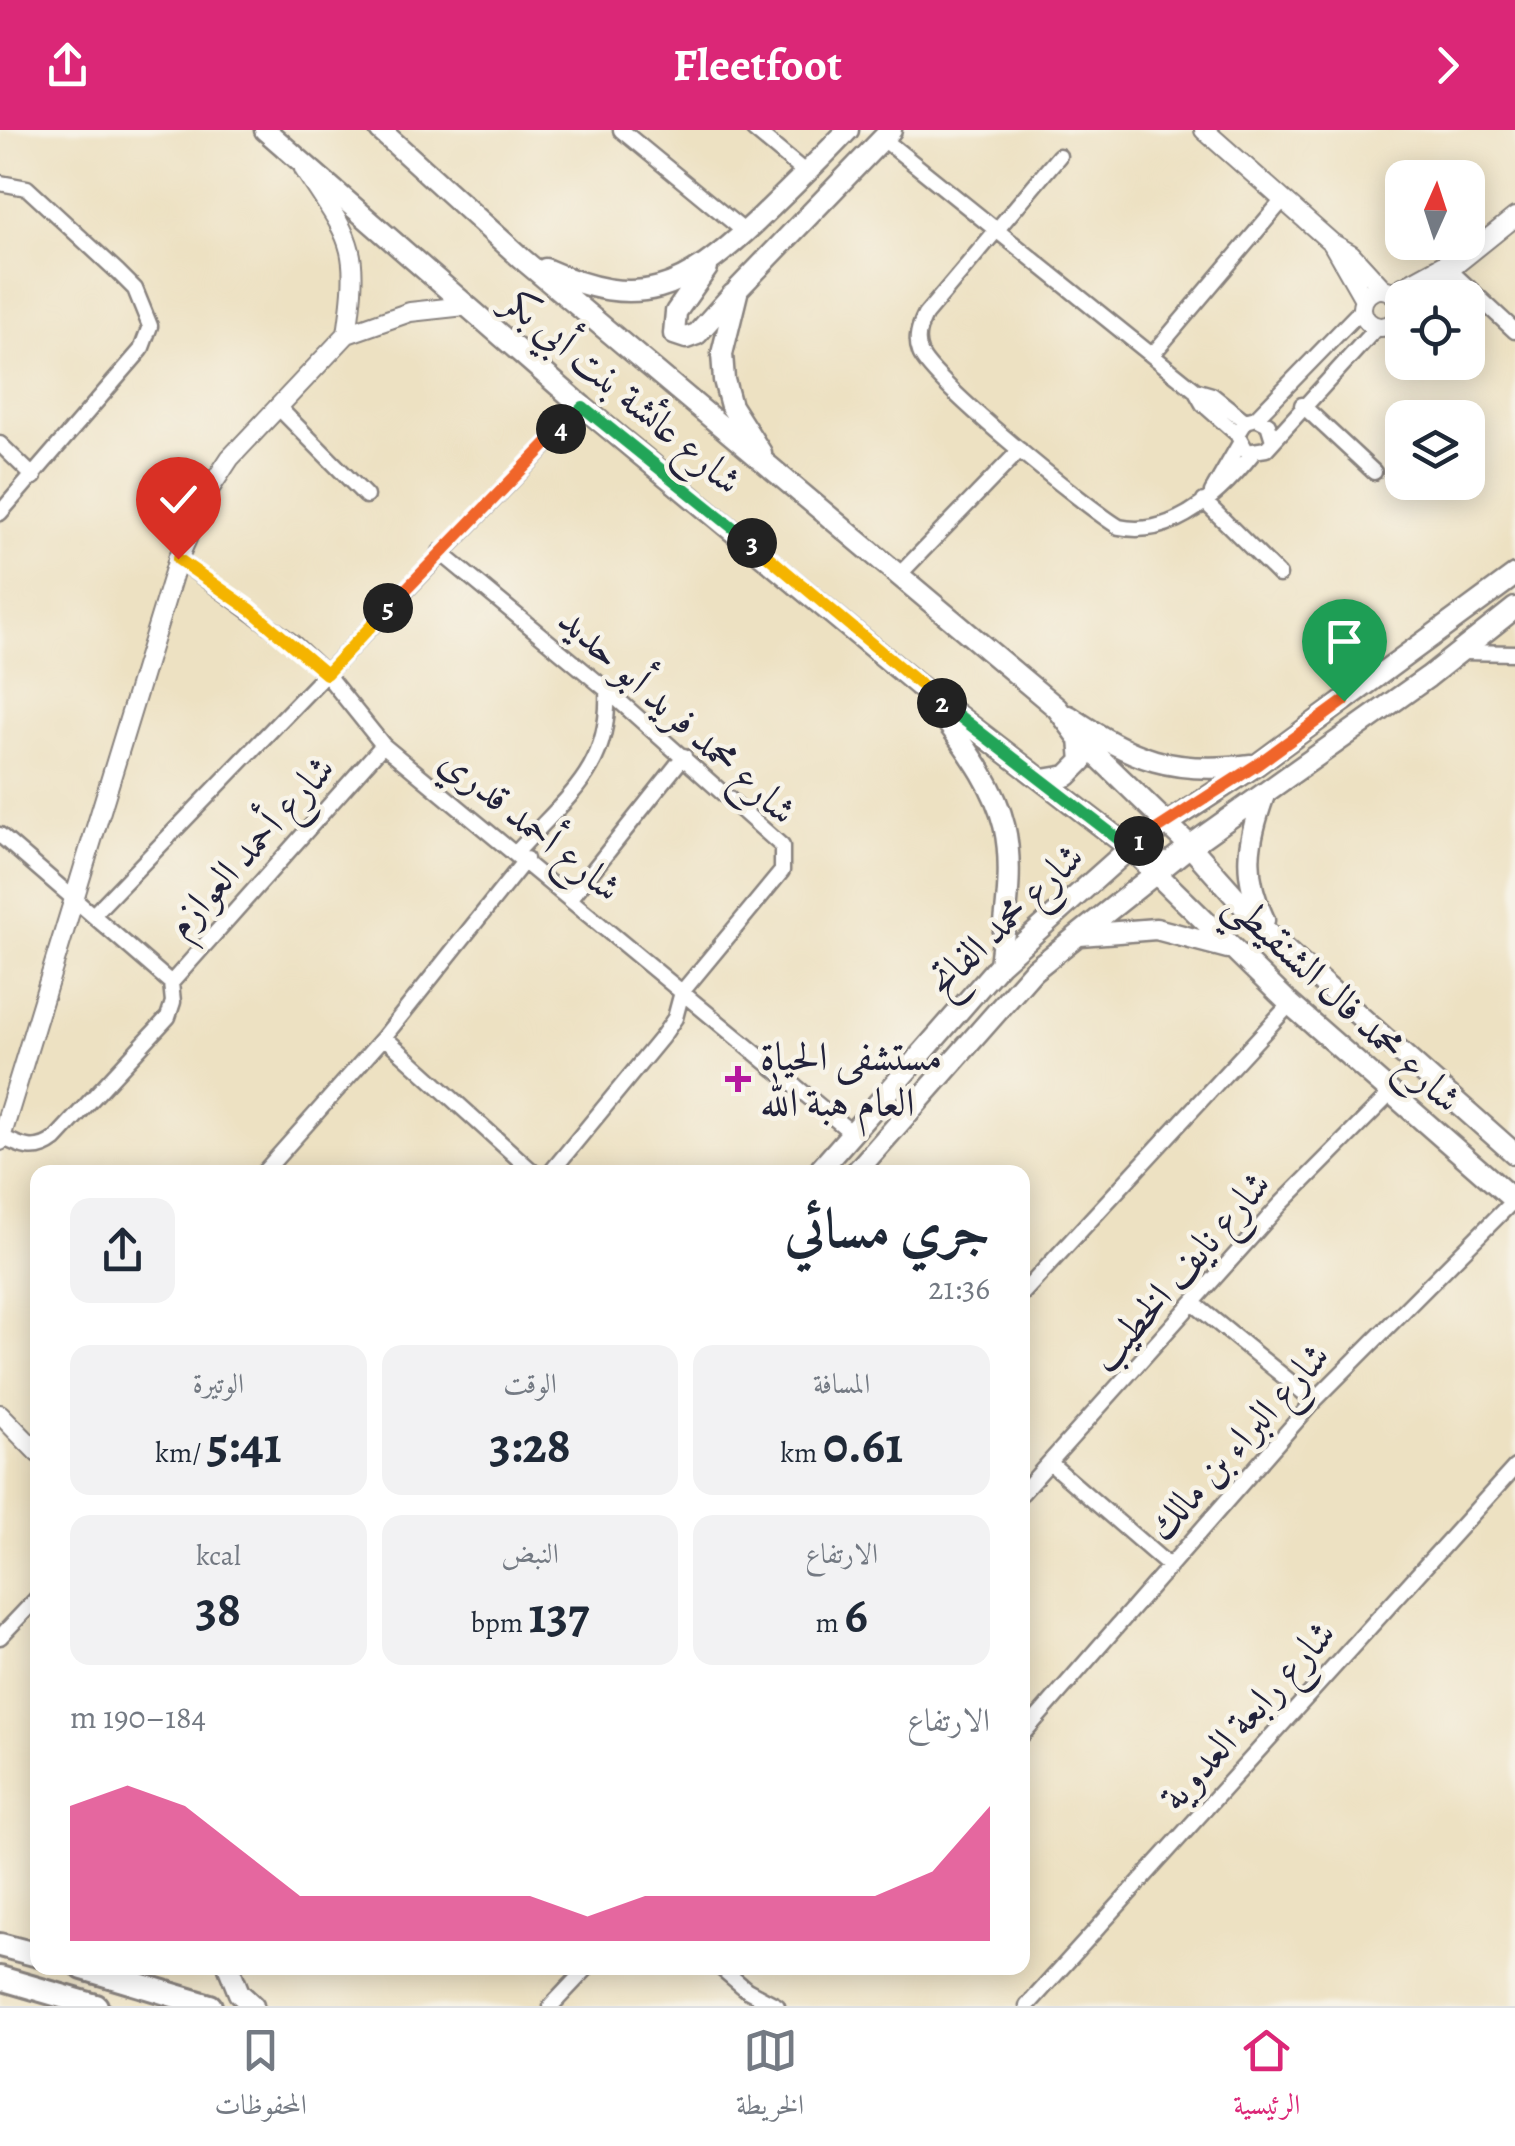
<!DOCTYPE html>
<html lang="ar">
<head>
<meta charset="utf-8">
<style>
  body { margin:0; font-family:Alegreya,Amiri,serif; background:#f2f2f3; color:#1f2937; direction:rtl; height:100vh; display:flex; flex-direction:column; font-size:38px; white-space:nowrap }
  * { box-sizing:border-box; margin:0 }
  p { font-size:32px; color:#747a83 }
  .icon { flex:none; width:55px; height:55px; fill:none; stroke:currentColor; stroke-width:2; stroke-linecap:round; stroke-linejoin:round }
  .map { position:relative; flex:1; overflow:hidden; direction:ltr }
  .panel { position:absolute; left:30px; top:1035px; width:1000px; height:810px; display:flex; flex-direction:column; background:#fff; border-radius:20px; box-shadow:0 5px 25px #0003; direction:rtl }
  .panel>* { flex:none }
  .needle { width:65px; rotate:3deg }
  .fabs { position:absolute; left:1385px; top:30px; display:grid; gap:20px }
  .fabs a { display:grid; place-items:center; width:100px; height:100px; border-radius:20px; background:#fff; box-shadow:0 5px 25px #0003; font-size:50px }
  .pin { position:absolute; display:grid; place-items:center; width:85px; height:85px; color:#fff; margin:-102px -42px; border-radius:50% 50% 50% 0; rotate:-45deg; box-shadow:0 0 10px #0007 }
  .pin .icon { rotate:45deg }
  .km { position:absolute; width:50px; height:50px; margin:-25px; border-radius:50%; background:#222; color:#fff; font-size:28px; line-height:50px; text-align:center }
  .round { display:grid; place-items:center; flex:none; width:105px; height:105px; border-radius:20px; background:#f2f2f3 }
  .head { display:flex; align-items:center; justify-content:space-between; height:170px; padding:0 40px }
  h1 { font-size:55px; font-weight:700; line-height:75px }
  .stats { display:grid; grid-template-columns:repeat(3,1fr); gap:15px; height:170px; padding:10px 40px }
  .stats div { display:grid; align-content:center; border-radius:20px; background:#f2f2f3; text-align:center }
  .stats b { font-size:50px; font-weight:700 }
  .stats small { font-size:28px; font-weight:400 }
  .stats p { font-size:28px }
  .chart { height:280px; padding:20px 40px }
  .chart p { display:flex; justify-content:space-between }
  .chart svg { width:100%; height:180px; margin-top:10px; fill:#db2777; opacity:.7 }
  header { display:flex; justify-content:space-between; align-items:center; height:130px; padding:0 40px; background:#db2777; color:#fff; font-size:45px; font-weight:700 }
  .tab-bar { display:flex; justify-content:space-around; align-items:center; height:140px; border-top:2px solid #e0e1e3; background:#fff; font-size:28px; color:#747a83 }
  .tab-bar a { display:grid; justify-items:center; gap:5px }
  .tab-bar .active { color:#db2777 }
  .map>svg:first-child { display:block }
</style>
</head>
<body>
<header><svg class="icon" aria-label="forward" viewBox="0 0 24 24"><path d="M9 5l7 7-7 7"/></svg>Fleetfoot<svg class="icon" aria-label="share" viewBox="0 0 24 24"><path d="M12 15V3M7 8l5-5 5 5M5 13v7h14v-7"/></svg></header>
<div class="map">
<svg width="1515" height="1876" viewBox="0 0 1515 1876">
  <rect width="100%" height="100%" fill="#f7f3e8"/>
  <filter id="ink" filterUnits="userSpaceOnUse"><feTurbulence type="fractalNoise" baseFrequency=".01" numOctaves="2"/><feDisplacementMap in="SourceGraphic" scale="20" xChannelSelector="R" yChannelSelector="G"/><feConvolveMatrix kernelMatrix="1 2 1 2 8 2 1 2 1" color-interpolation-filters="sRGB"/></filter>
  <filter id="wash" filterUnits="userSpaceOnUse"><feTurbulence type="fractalNoise" baseFrequency=".0048" numOctaves="4" result="noise"/><feDisplacementMap in="SourceGraphic" scale="40" xChannelSelector="R" yChannelSelector="G"/><feGaussianBlur stdDeviation="2.25" result="paint"/><feColorMatrix in="noise" values="0 0 0 0 0 0 0 0 0 0 0 0 0 0 0 0 0 1.4 0 .05"/><feComposite in="paint" operator="in"/></filter>
  <g filter="url(#wash)">
    <rect width="100%" height="100%" fill="#ede1c2"/>
  </g>
  <g filter="url(#ink)">
    <g fill="none" stroke-linecap="round" stroke-linejoin="round">
      <g stroke="#88827e" stroke-width="19">
        <path id="minor" d="M621,0L745,102
          M754,0L807,44
          M882,8L1195,260L1212,265L1245,291
          M1059,26L925,185C919,197 915,209 920,222C929,250 1087,378 1119,397C1173,409 1221,363 1253,323
          M0,53L27,58L118,142L135,159L150,196L141,220L0,383
          M1444,135L1515,201
          M1153,224L1282,71
          M1195,260L1203,274L1237,304
          M1302,275L1374,342
          M277,276L366,366
          M1256,288L1362,179
          M1272,307L1268,294L1256,288L1245,291L1237,304L1247,322L1266,319L1377,197
          M0,314L34,347
          M1212,362L1239,315
          M1204,371L1279,445
          M440,422L607,560L782,716V741L682,862L675,888L662,907L551,1042
          M178,429L293,513L326,544L383,615L852,1003
          M897,447L1020,320
          M1462,522L1515,523
          M0,705L171,853L383,615
          M517,722C566,667 611,640 607,560
          M571,768L684,626
          M93,785L583,277
          M384,907L533,1042
          M0,1006C21,1017 36,1024 55,1009L168,887L173,872L171,853
          M264,1042L384,907L526,729
          M1022,1164L1290,874
          M1193,1173L1314,1271
          M1050,1333L1169,1436
          M1022,1363L1280,1075L1389,965
          M0,1507L38,1467
          M1022,1605L1314,1271L1514,1070
          M721,1838L747,1860L777,1876
          M551,1876L587,1838
          M1027,1876L1515,1337"/>
      </g>
      <g stroke="#88827e" stroke-width="22">
        <path id="tertiary" d="M1204,0L1332,113L1351,124L1383,159
          M304,39C352,112 360,114 347,204
          M1332,113L1364,169
          M1362 178a19 19 0 1 1 38 0a19 19 0 1 1-38 0Z
          M1392,163L1445,134
          M1414,168L1515,87
          M0,1011L178,429L207,363L230,328L347,204L410,182L465,176
          M0,1284L38,1323"/>
      </g>
      <g stroke="#88827e" stroke-width="25">
        <path id="secondary" d="M265,0L583,277L918,555L1130,718L1290,874L1515,1071
          M380,0L521,128L1057,578L1080,609L1190,716L1273,809L1515,1024
          M707,138L676,182L674,204L686,208L697,204L733,164
          M545,139C641,182 683,160 756,92C787,62 818,32 848,0
          M761,323L731,276L724,250L722,224L738,159L891,0
          M935,576C1016,682 1017,704 1000,834
          M1069,586C1134,630 1172,645 1251,635
          M1043,650L1067,646L1082,631L1080,609
          M1264,790C1242,744 1247,712 1264,665
          M1080,805L1156,799L1228,818
          M818,1042L1000,834L1130,718L1258,634L1515,445
          M856,1042L1033,841L1190,716L1428,547L1515,478
          M229,1838L239,1863L253,1876"/>
      </g>
      <g stroke="#88827e" stroke-width="28">
        <path id="trunk" d="M0,1815L38,1825
          M83,1838L210,1876
          M0,1848L96,1876"/>
      </g>
      <use href="#minor" stroke="#fff" stroke-width="14"/>
      <use href="#tertiary" stroke="#fff" stroke-width="18"/>
      <use href="#secondary" stroke="#fff" stroke-width="20"/>
      <use href="#trunk" stroke="#fff" stroke-width="22"/>
    </g>
  </g>
  <g fill="none" stroke-linecap="round" stroke-linejoin="round" filter="url(#ink)">
    <g stroke="#fff" stroke-width="20">
      <path id="split-1" d="M1139,711L1258,634L1344,571"/>
    </g>
    <g stroke="#fff" stroke-width="20">
      <path id="split-2" d="M942,573L1130,718L1139,711"/>
    </g>
    <g stroke="#fff" stroke-width="20">
      <path id="split-3" d="M752,413L942,573"/>
    </g>
    <g stroke="#fff" stroke-width="20">
      <path id="split-4" d="M561,299L583,277L752,413"/>
    </g>
    <g stroke="#fff" stroke-width="20">
      <path id="split-5" d="M388,478L561,299"/>
    </g>
    <g stroke="#fff" stroke-width="20">
      <path id="split-6" d="M178,429L251,480L326,544L388,478"/>
    </g>
    <use href="#split-1" stroke="#f0652b" stroke-width="12"/>
    <use href="#split-2" stroke="#22a559" stroke-width="12"/>
    <use href="#split-3" stroke="#f5b400" stroke-width="12"/>
    <use href="#split-4" stroke="#22a559" stroke-width="12"/>
    <use href="#split-5" stroke="#f0652b" stroke-width="12"/>
    <use href="#split-6" stroke="#f5b400" stroke-width="12"/>
  </g>
  <path fill="#b5179e" stroke="#f7f3e8" stroke-width="4" d="M733 934h10v10h10v10h-10v10h-10v-10h-10v-10h10z"/>
  <g text-anchor="middle" dominant-baseline="central" stroke-width="9" stroke-linejoin="round" paint-order="stroke">
    <g font-size="40" fill="#22223b" stroke="#f7f3e8">
      <text transform="translate(623 261) rotate(40)">شارع عائشة بنت أبي بكر</text>
      <text transform="translate(678 585) rotate(42)">شارع محمد فريد أبو حديد</text>
      <text transform="translate(531 694) rotate(39)">شارع أحمد قدري</text>
      <text transform="translate(250 716) rotate(-48)">شارع أحمد العوازم</text>
      <text transform="translate(1005 789) rotate(-44)">شارع محمد الفاتح</text>
      <text transform="translate(1344 871) rotate(43)">شارع محمد فال الشنقيطي</text>
      <text transform="translate(1180 1141) rotate(-49)">شارع نايف الخطيب</text>
      <text transform="translate(1238 1311) rotate(-48)">شارع البراء بن مالك</text>
      <text transform="translate(1247 1585) rotate(-48)">شارع رابعة العدوية</text>
    </g>
    <g font-size="40" fill="#22223b" stroke="#f7f3e8" text-anchor="start">
      <text x="760" y="926">مستشفى الحياة<tspan x="760" dy="46">العام هبة الله</tspan></text>
    </g>
  </g>
</svg>
<div class="fabs">
<a><svg class="needle" viewBox="-14 -14 28 28"><path d="M0-13l5 13h-10z" fill="#e53935"/><path d="M0 13l5-13h-10z" fill="#747a83"/></svg></a>
<a><svg class="icon" aria-label="locate" viewBox="0 0 24 24"><circle cx="12" cy="12" r="6"/><path d="M12 2v4M12 18v4M2 12h4M18 12h4"/></svg></a>
<a><svg class="icon" aria-label="layers" viewBox="0 0 24 24"><path d="M12 4l9 5-9 5-9-5zM3 14l9 5 9-5"/></svg></a>
</div>
<div class="pin" style="left:1344px;top:571px;background:#1e9e55"><svg class="icon" aria-label="arrive" viewBox="0 0 24 24"><path d="M6 21V4h12l-3 4 3 4H6"/></svg></div>
<div class="pin" style="left:178px;top:429px;background:#d93025"><svg class="icon" aria-label="check" viewBox="0 0 24 24"><path d="M5 12l5 5 9-10"/></svg></div>
<b class="km" style="left:1139px;top:711px">1</b>
<b class="km" style="left:942px;top:573px">2</b>
<b class="km" style="left:752px;top:413px">3</b>
<b class="km" style="left:561px;top:299px">4</b>
<b class="km" style="left:388px;top:478px">5</b>
<section class="panel">
<div class="head"><div><h1>جري مسائي</h1><p>21:36</p></div><a class="round"><svg class="icon" aria-label="share" viewBox="0 0 24 24"><path d="M12 15V3M7 8l5-5 5 5M5 13v7h14v-7"/></svg></a></div>
<div class="stats">
<div><p>المسافة</p><b>0.61<small> km</small></b></div>
<div><p>الوقت</p><b>3:28</b></div>
<div><p>الوتيرة</p><b>5:41<small> /km</small></b></div>
</div>
<div class="stats">
<div><p>الارتفاع</p><b>6<small> m</small></b></div>
<div><p>النبض</p><b>137<small> bpm</small></b></div>
<div><p>kcal</p><b>38</b></div>
</div>
<div class="chart"><p><span>الارتفاع</span>184–190 m</p>
<svg viewBox="0 0 160 44" preserveAspectRatio="none"><path d="M0 44V11L10 6L20 11L30 22L40 33L50 33L60 33L70 33L80 33L90 38L100 33L110 33L120 33L130 33L140 33L150 27L160 11V44z"/></svg>
</div>
</section>
</div>
<nav class="tab-bar">
<a class="active"><svg class="icon" aria-label="home" viewBox="0 0 24 24"><path d="M3 11l9-7 9 7M6 9v11h12V9"/></svg>الرئيسية</a>
<a><svg class="icon" aria-label="map" viewBox="0 0 24 24"><path d="M3 6l6-2 6 2 6-2v14l-6 2-6-2-6 2zM9 4v14M15 6v14"/></svg>الخريطة</a>
<a><svg class="icon" aria-label="saved" viewBox="0 0 24 24"><path d="M7 4h10v16l-5-4-5 4z"/></svg>المحفوظات</a>
</nav>
</body>
</html>
